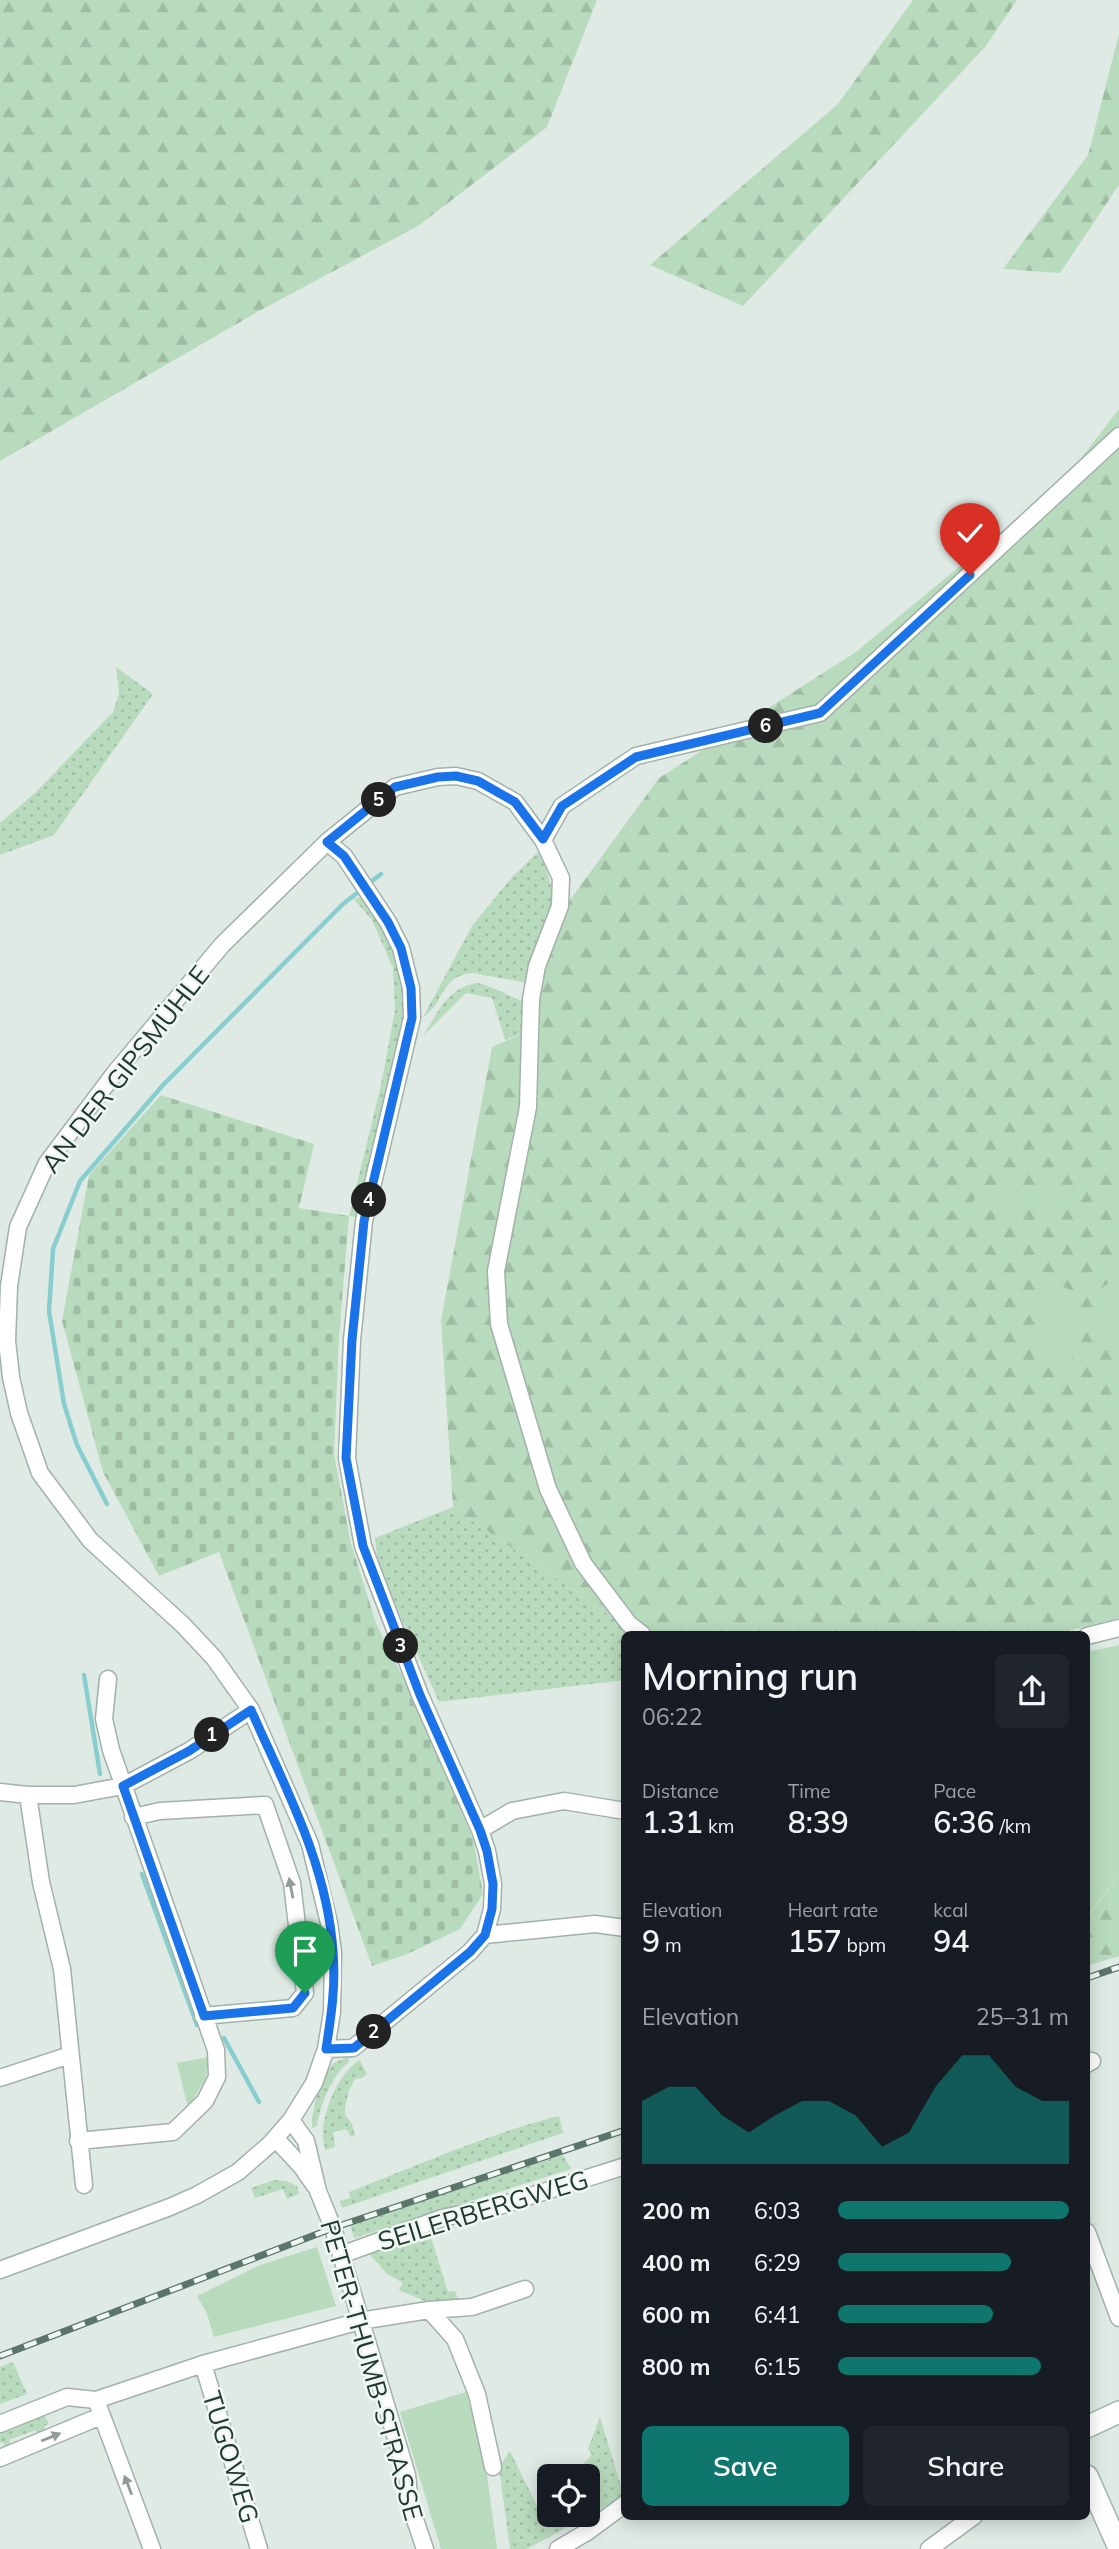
<!DOCTYPE html>
<html lang="en">
<head>
<meta charset="utf-8">
<style>
  body { margin:0; font-family:Mulish,sans-serif; background:#20242c; color:#f1f3f6; height:100vh; display:flex; flex-direction:column; font-size:26px; white-space:nowrap }
  * { box-sizing:border-box; margin:0 }
  p { font-size:23px; color:#9ea1a6 }
  .icon { flex:none; width:38px; height:38px; fill:none; stroke:currentColor; stroke-width:2; stroke-linecap:round; stroke-linejoin:round }
  .map { position:relative; flex:1; overflow:hidden }
  .panel { position:absolute; left:621px; top:1631px; width:469px; height:889px; display:flex; flex-direction:column; background:#171b24; border-radius:10px; box-shadow:0 4px 18px #0003 }
  .panel>* { flex:none }
  .tools { position:absolute; left:537px; top:2464px; display:grid; gap:14px }
  .tools a { display:grid; place-items:center; width:63px; height:63px; border-radius:10px; background:#171b24; box-shadow:0 4px 18px #0003; font-size:35px }
  .pin { position:absolute; display:grid; place-items:center; width:60px; height:60px; color:#fff; margin:-72px -30px; border-radius:50% 50% 50% 0; rotate:-45deg; box-shadow:0 0 7px #0007 }
  .pin .icon { rotate:45deg }
  .km { position:absolute; width:35px; height:35px; margin:-18px; border-radius:50%; background:#222; color:#fff; font-size:19px; line-height:35px; text-align:center }
  .round { display:grid; place-items:center; flex:none; width:74px; height:74px; border-radius:10px; background:#20242c }
  .head { display:flex; align-items:center; justify-content:space-between; height:119px; padding:0 21px }
  h1 { font-size:38px; font-weight:600; line-height:52px }
  .stats { display:grid; grid-template-columns:repeat(3,1fr); gap:10px; height:119px; padding:7px 21px }
  .stats div { display:grid; align-content:center }
  .stats b { font-size:30px; font-weight:600 }
  .stats small { font-size:19px; font-weight:400 }
  .stats p { font-size:19px }
  .chart { height:196px; padding:14px 21px }
  .chart p { display:flex; justify-content:space-between }
  .chart svg { width:100%; height:126px; margin-top:7px; fill:#0f766e; opacity:.7 }
  .primary-button { display:flex; gap:14px; margin-top:auto; padding:14px 21px }
  .primary-button a { flex:1; height:80px; border-radius:10px; background:#0f766e; color:#fff; font-size:28px; font-weight:600; line-height:80px; text-align:center }
  .primary-button a+a { background:#20242c; color:#f1f3f6 }
  ul { padding:0 21px; list-style:none; font-size:23px }
  li { display:grid; grid-template-columns:112px 84px 1fr; align-items:center; height:52px }
  li i { height:18px; border-radius:9px; background:#0f766e }
  .map>svg:first-child { display:block }
</style>
</head>
<body>
<div class="map">
<svg width="1119" height="2549" viewBox="0 0 1119 2549">
  <defs>
    <pattern id="grass-dots" width="8" height="8" patternUnits="userSpaceOnUse" patternTransform="scale(1.75)"><rect width="8" height="8" fill="#b9dbbd"/><path d="M2 2h.1M6 6h.1" fill="none" stroke="#9fbda3" stroke-width="1.8" stroke-linecap="round"/></pattern>
    <pattern id="forest-firs" width="22" height="20" patternUnits="userSpaceOnUse" patternTransform="scale(1.75)"><rect width="22" height="20" fill="#b9dbbd"/><path d="M5 1l3.5 6h-7zM16 11l3.5 6h-7z" fill="#9fbda3"/></pattern>
    <pattern id="cemetery-stones" width="16" height="16" patternUnits="userSpaceOnUse" patternTransform="scale(1.75)"><rect width="16" height="16" fill="#b9dbbd"/><path d="M2 7V4a2 2 0 0 1 4 0v3zM10 15v-3a2 2 0 0 1 4 0v3z" fill="#9fbda3"/></pattern>
  </defs>
  <rect width="100%" height="100%" fill="#dfeae4"/>
  <path fill="url(#grass-dots)" d="M116,667L153,694L54,835L0,855V823L36,792L113,712L119,693Z
    M538,852L546,868L552,889L567,904L534,984L472,973C439,977 445,1003 423,1017L472,926L512,877Z
    M365,895C387,937 407,969 405,1018L360,1218L349,1216L381,1085L395,1010L393,968L372,920L354,899Z
    M478,983C496,988 509,996 526,1003V1032L505,1040L492,998L466,993L423,1036C437,1013 449,986 478,983Z
    M453,1507L636,1634H625V1680L439,1702L378,1566L375,1538Z
    M348,2057L349,2062C331,2077 321,2103 317,2126L312,2128C311,2112 321,2075 333,2064C336,2061 344,2059 348,2057Z
    M360,2060L367,2074L362,2078L355,2079L349,2090L345,2108V2115L352,2124L355,2136L351,2137L346,2129L333,2132L335,2147L325,2150C324,2143 322,2135 323,2128C326,2105 340,2071 360,2060Z
    M559,2116L563,2133L342,2208L340,2201L350,2198L349,2192C419,2165 487,2134 559,2116Z
    M563,2155L571,2169L354,2238L350,2224Z
    M274,2180L286,2181L297,2186L299,2194L287,2199L283,2189L255,2198L251,2188Z
    M429,2231L448,2292L455,2291L459,2301H425L399,2290L403,2283L387,2274L367,2251Z
    M13,2362L27,2394L0,2404V2367Z
    M45,2416L49,2424L44,2426L45,2431L38,2434L36,2430L9,2440L11,2446L5,2448L3,2442L0,2443V2434Z
    M600,2417L624,2496L527,2549H510L499,2467L510,2451L539,2510L549,2505L550,2515H588V2487L593,2484L583,2464L592,2455L588,2449Z"/>
  <path fill="url(#forest-firs)" d="M0,0H597L547,127L418,226L259,311L0,461Z
    M913,0H1017L985,47L743,306L650,265L838,104Z
    M1119,34V185L1060,273L1003,269L1088,155Z
    M1119,409V1618L1055,1634H636L453,1507L441,1320L492,1047L526,1032V1003L567,904L659,778L856,652L1065,479Z
    M1119,1875V1956L1087,1966V1931L1089,1930V1916Z"/>
  <path fill="url(#cemetery-stones)" d="M161,1095L314,1144L299,1208L349,1216L339,1336L334,1454L351,1544L376,1623L422,1716L473,1839L483,1894L460,1929L405,1955L372,1966L219,1552L159,1576L103,1472L62,1321L89,1175Z"/>
  <path fill="#b9dbbd" d="M1072,1188L1081,1210L965,1211L983,1189Z
    M1119,1275V1340L1098,1343L1094,1294Z
    M1050,1281L1075,1292L1078,1342L1071,1363L1043,1355L1039,1307Z
    M1119,1645V1875L1087,1917V1652Z
    M208,2057L206,2078L188,2108L177,2063Z
    M317,2247L336,2306L214,2337L207,2314L197,2296L260,2265Z
    M466,2392L485,2460L497,2549H441L400,2412Z"/>
  <g fill="none" stroke-linecap="round" stroke-linejoin="round">
    <path stroke="#89cece" stroke-width="4.5" d="M368,884L381,874
      M107,1504L77,1445L64,1404L49,1311L53,1249L80,1181L164,1084L343,904L361,890
      M84,1675L100,1774
      M142,1874L197,2025
      M224,2038L259,2102"/>
    <g stroke="#a2b1aa" stroke-width="19">
      <path id="street" d="M543,840L562,806L636,756L820,713L1119,436
        M1087,1636L1119,1628
        M0,1792L28,1795H74L123,1786L189,1751L251,1710
        M28,1795L41,1882L62,1969L84,2185
        M133,1817L160,1811L265,1805L292,1883L305,1993L293,2008L203,2016
        M480,1830L512,1811L564,1801L625,1811
        M485,1935L595,1924L625,1928
        M326,2049L353,2048L470,1952L485,1935L492,1909L493,1884L487,1851L480,1830L420,1695L363,1546L347,1458L352,1340L364,1221L412,1018L411,988L401,948L388,922L344,856L327,842
        M1087,2064L1092,2061
        M0,2078L70,2055
        M291,2120L306,2141L318,2191L333,2228L407,2475L410,2505L425,2549
        M275,2138L301,2166L315,2186
        M78,2141L173,2132L205,2101L217,2077L216,2050L111,1750L104,1719L108,1679
        M1087,2232L1119,2318
        M341,2255L442,2218L499,2206L625,2166
        M0,2270L170,2207L197,2195L238,2172L270,2144L291,2120L314,2083L326,2049L332,2012L333,1952L329,1923L310,1844L251,1710L214,1658L183,1625L90,1540L40,1473L19,1413L11,1377L7,1341L9,1286L18,1227L47,1163L114,1074L222,945L327,842L395,787L438,777L456,776L478,781L515,802L543,840L561,878L560,906L537,966L531,999L528,1107L496,1271L499,1324L548,1489L583,1563L629,1624L642,1634
        M429,2310L455,2339L477,2394L493,2467
        M203,2364L259,2549
        M96,2400L152,2549
        M0,2424L67,2397L96,2400L203,2364L360,2321L429,2310L472,2307L525,2289
        M0,2458L101,2416
        M558,2549L587,2532L625,2504
        M929,2549L974,2516"/>
    </g>
    <g stroke="#9fb5aa" stroke-width="24">
      <path id="secondary" d="M1087,2427L1119,2412
        M1087,2476L1119,2548"/>
    </g>
    <use href="#street" stroke="#fff" stroke-width="16"/>
    <use href="#secondary" stroke="#fff" stroke-width="21"/>
    <g stroke="#5b756a" stroke-width="7">
      <path id="rail" d="M1087,1978L1119,1967
        M0,2356L333,2228L625,2130"/>
    </g>
    <use href="#rail" stroke="#f0f7f2" stroke-width="4.5" stroke-dasharray="13" stroke-linecap="butt"/>
  </g>
  <defs><path id="oneway-solid" d="M-6-.8H1V-3.2L6.5 0L1 3.2V.8H-6Z" transform="scale(1.75)"/></defs>
  <g fill="#909c97">
    <use href="#oneway-solid" transform="translate(291 1888) rotate(-101)"/>
    <use href="#oneway-solid" transform="translate(51 2437) rotate(-22)"/>
    <use href="#oneway-solid" transform="translate(128 2485) rotate(-111)"/>
  </g>
  <g fill="none" stroke-linecap="round" stroke-linejoin="round">
    <g stroke="#fff" stroke-width="14">
      <path id="route" d="M305,1993L293,2008L204,2016L123,1786L189,1751L251,1710C285,1787 328,1866 333,1953C336,1985 331,2017 326,2049L354,2048L470,1952L485,1935L492,1909L493,1884L487,1851L480,1830L420,1695L363,1546L346,1458L352,1340L364,1221L412,1018L411,988L401,948L388,922L344,856L327,842L395,787L438,777L456,776L478,781L515,802L543,839L562,806L636,757L820,713L970,575"/>
    </g>
    <use href="#route" stroke="#1a73e8" stroke-width="9"/>
  </g>
  <g text-anchor="middle" dominant-baseline="central" stroke-width="5" stroke-linejoin="round" paint-order="stroke">
    <g font-size="26" fill="#21392f" stroke="#f0f7f2">
      <text transform="translate(125 1069) rotate(-52)">AN DER GIPSMÜHLE</text>
      <text transform="translate(483 2210) rotate(-17)">SEILERBERGWEG</text>
      <text transform="translate(372 2370) rotate(74)">PETER-THUMB-STRASSE</text>
      <text transform="translate(231 2457) rotate(73)">TUGOWEG</text>
    </g>
  </g>
</svg>
<div class="tools">
<a><svg class="icon" aria-label="locate" viewBox="0 0 24 24"><circle cx="12" cy="12" r="6"/><path d="M12 2v4M12 18v4M2 12h4M18 12h4"/></svg></a>
</div>
<div class="pin" style="left:305px;top:1993px;background:#1e9e55"><svg class="icon" aria-label="arrive" viewBox="0 0 24 24"><path d="M6 21V4h12l-3 4 3 4H6"/></svg></div>
<div class="pin" style="left:970px;top:575px;background:#d93025"><svg class="icon" aria-label="check" viewBox="0 0 24 24"><path d="M5 12l5 5 9-10"/></svg></div>
<b class="km" style="left:212px;top:1735px">1</b>
<b class="km" style="left:374px;top:2032px">2</b>
<b class="km" style="left:401px;top:1646px">3</b>
<b class="km" style="left:369px;top:1200px">4</b>
<b class="km" style="left:379px;top:800px">5</b>
<b class="km" style="left:766px;top:726px">6</b>
<section class="panel">
<div class="head"><div><h1>Morning run</h1><p>06:22</p></div><a class="round"><svg class="icon" aria-label="share" viewBox="0 0 24 24"><path d="M12 15V3M7 8l5-5 5 5M5 13v7h14v-7"/></svg></a></div>
<div class="stats">
<div><p>Distance</p><b>1.31<small> km</small></b></div>
<div><p>Time</p><b>8:39</b></div>
<div><p>Pace</p><b>6:36<small> /km</small></b></div>
</div>
<div class="stats">
<div><p>Elevation</p><b>9<small> m</small></b></div>
<div><p>Heart rate</p><b>157<small> bpm</small></b></div>
<div><p>kcal</p><b>94</b></div>
</div>
<div class="chart"><p><span>Elevation</span>25–31 m</p>
<svg viewBox="0 0 160 44" preserveAspectRatio="none"><path d="M0 44V22L10 17L20 17L30 27L40 33L50 27L60 22L70 22L80 27L90 38L100 33L110 17L120 6L130 6L140 17L150 22L160 22V44z"/></svg>
</div>
<ul>
<li><b>200 m</b>6:03<i style="width:100%"></i></li>
<li><b>400 m</b>6:29<i style="width:75%"></i></li>
<li><b>600 m</b>6:41<i style="width:67%"></i></li>
<li><b>800 m</b>6:15<i style="width:88%"></i></li>
</ul>
<div class="primary-button"><a>Save</a><a>Share</a></div>
</section>
</div>
</body>
</html>
